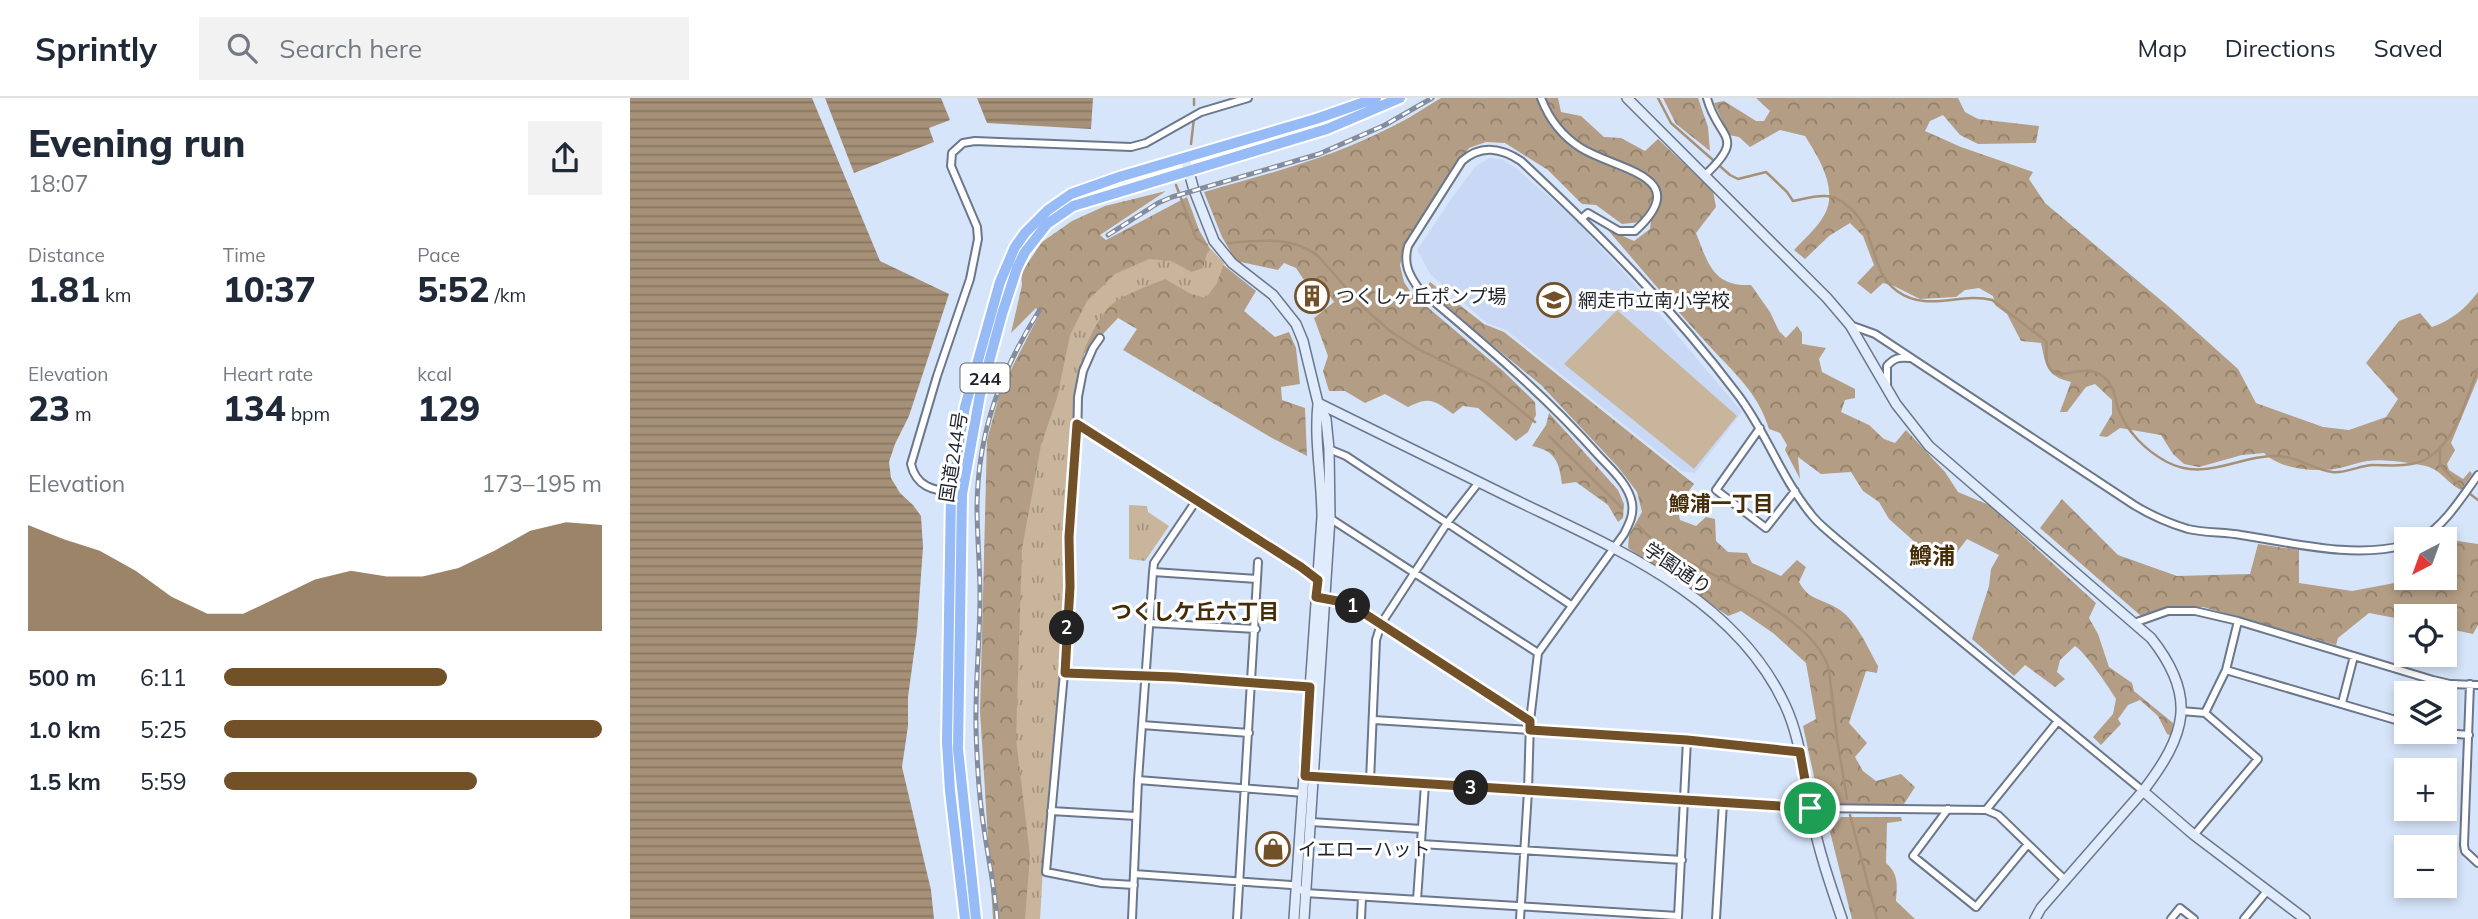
<!DOCTYPE html>
<html lang="en">
<head>
<meta charset="utf-8">
<style>
  body { margin:0; font-family:Mulish,"Noto Sans JP",sans-serif; background:#f2f2f3; color:#1f2937; height:100vh; display:flex; flex-direction:column; font-size:26px; white-space:nowrap }
  * { box-sizing:border-box; margin:0 }
  p { font-size:23px; color:#747a83 }
  .icon { flex:none; width:38px; height:38px; fill:none; stroke:currentColor; stroke-width:2; stroke-linecap:round; stroke-linejoin:round }
  .map { position:relative; flex:1; overflow:hidden }
  .sheet { display:flex; flex-direction:column; background:#fff; width:630px }
  .sheet>* { flex:none }
  .needle { width:46px; rotate:221deg }
  .tools { position:absolute; left:1764px; top:429px; display:grid; gap:14px }
  .tools a { display:grid; place-items:center; width:63px; height:63px; border-radius:0px; background:#fff; box-shadow:0 4px 10px #0003; font-size:35px }
  .pin { position:absolute; display:grid; place-items:center; width:60px; height:60px; color:#fff; margin:-30px; border:4px solid #fff; border-radius:50%; box-shadow:0 2px 7px #0007 }
  .km { position:absolute; width:35px; height:35px; margin:-18px; border-radius:50%; background:#222; color:#fff; font-size:19px; line-height:35px; text-align:center }
  .round { display:grid; place-items:center; flex:none; width:74px; height:74px; border-radius:0px; background:#f2f2f3 }
  .head { display:flex; align-items:center; justify-content:space-between; height:119px; padding:0 28px }
  h1 { font-size:38px; font-weight:800; line-height:52px }
  .metrics { display:grid; grid-template-columns:repeat(3,1fr); gap:10px; height:119px; padding:7px 28px }
  .metrics div { display:grid; align-content:center }
  .metrics b { font-size:35px; font-weight:800 }
  .metrics small { font-size:19px; font-weight:400 }
  .metrics p { font-size:19px }
  .chart { height:196px; padding:14px 28px }
  .chart p { display:flex; justify-content:space-between }
  .chart svg { width:100%; height:126px; margin-top:7px; fill:#725128; opacity:.7 }
  ul { padding:0 28px; list-style:none; font-size:23px }
  li { display:grid; grid-template-columns:112px 84px 1fr; align-items:center; height:52px }
  li i { height:18px; border-radius:9px; background:#725128 }
  header { display:flex; align-items:center; gap:42px; box-sizing:border-box; height:98px; padding:0 35px; background:#fff; border-bottom:2px solid #e0e1e3 }
  header strong { font-size:33px }
  nav { display:flex; gap:38px; margin-inline-start:auto; font-size:24px }
  .search { width:490px; height:63px; background:#f2f2f3; display:flex; align-items:center; gap:18px; box-sizing:border-box; padding:0 24px; border-radius:0px; color:#747a83; font-size:26px }
  main { display:flex; flex:1; min-height:0 }
  .map>svg:first-child { display:block }
</style>
</head>
<body>
<header>
<strong>Sprintly</strong>
<div class="search"><svg class="icon" aria-label="search" viewBox="0 0 24 24"><circle cx="10" cy="10" r="6"/><path d="M15 15l6 6"/></svg>Search here</div>
<nav><a>Map</a><a>Directions</a><a>Saved</a></nav>
</header>
<main>
<section class="sheet">
<div class="head"><div><h1>Evening run</h1><p>18:07</p></div><a class="round"><svg class="icon" aria-label="share" viewBox="0 0 24 24"><path d="M12 15V3M7 8l5-5 5 5M5 13v7h14v-7"/></svg></a></div>
<div class="metrics">
<div><p>Distance</p><b>1.81<small> km</small></b></div>
<div><p>Time</p><b>10:37</b></div>
<div><p>Pace</p><b>5:52<small> /km</small></b></div>
</div>
<div class="metrics">
<div><p>Elevation</p><b>23<small> m</small></b></div>
<div><p>Heart rate</p><b>134<small> bpm</small></b></div>
<div><p>kcal</p><b>129</b></div>
</div>
<div class="chart"><p><span>Elevation</span>173–195 m</p>
<svg viewBox="0 0 160 44" preserveAspectRatio="none"><path d="M0 44V7L10 12L20 16L30 23L40 32L50 38L60 38L70 32L80 26L90 23L100 25L110 25L120 22L130 16L140 9L150 6L160 7V44z"/></svg>
</div>
<ul>
<li><b>500 m</b>6:11<i style="width:59%"></i></li>
<li><b>1.0 km</b>5:25<i style="width:100%"></i></li>
<li><b>1.5 km</b>5:59<i style="width:67%"></i></li>
</ul>
</section>
<div class="map">
<svg width="1848" height="821" viewBox="0 0 1848 821">
  <defs>
    <pattern id="forest-crowns" width="20" height="18" patternUnits="userSpaceOnUse" patternTransform="scale(1.75)"><rect width="20" height="18" fill="#b39d84"/><path d="M2 6a3 3 0 1 1 6 0M12 15a3 3 0 1 1 6 0" fill="none" stroke="#91806c"/></pattern>
    <pattern id="park-tufts" width="24" height="20" patternUnits="userSpaceOnUse" patternTransform="scale(1.75)"><rect width="24" height="20" fill="#c9b49c"/><path d="M3 7l-1-3M5 7V3M7 7l1-3M15 17l-1-3M17 17v-4M19 17l1-3" fill="none" stroke="#a3927f"/></pattern>
    <pattern id="water-rules" width="6" height="5" patternUnits="userSpaceOnUse" patternTransform="scale(1.75)"><rect width="6" height="5" fill="#a69178"/><path d="M0 2.5h6" fill="none" stroke="#877663"/></pattern>
  </defs>
  <rect width="100%" height="100%" fill="#d7e5fb"/>
  <path fill="#c8d8f5" d="M859,60L872,61L887,71L942,119L999,180L1112,314L1065,375L1052,373L876,232L857,225L801,177L787,152L824,97L846,68Z"/>
  <path fill="#c9b49c" d="M987,212L1107,318L1064,371L934,266Z"/>
  <path fill="url(#forest-crowns)" d="M811,0H928L931,14L951,18L974,39L991,40L1015,53L1028,41L1083,93L1086,109L1066,135C1078,165 1083,189 1121,187L1140,214L1149,233L1156,240L1167,228L1172,235V246L1196,250L1189,261L1192,274L1225,291V300L1215,302L1211,314L1239,327L1254,341L1265,345L1276,332L1315,374L1328,394L1359,407L1466,505L1459,520L1468,536L1479,569L1502,585L1504,593L1543,625L1542,638L1537,636L1528,618L1510,602L1498,607L1488,621L1491,626L1471,647L1463,639L1483,616L1486,601C1478,588 1455,554 1445,548L1430,562L1427,574L1435,581L1425,589L1395,567L1384,578L1342,541L1359,488L1361,471L1369,457L1337,441L1321,462L1295,445L1287,446L1259,421L1249,404L1233,393L1221,374L1191,376L1168,359L1170,381L1155,352L1157,347L1150,335L1139,331C1127,291 1099,271 1073,241C1040,205 1009,168 977,131L1004,143L1020,131L1021,123L992,126L966,107L952,106L918,72L875,45L856,44L839,50L780,138L770,167L774,184L782,196L873,273L905,304L906,317L898,334L886,343L848,310L833,308L823,316C804,302 800,298 778,309L755,296L735,305L715,293H699L693,273L698,258L684,220L704,204L690,184L674,182L666,170L654,165L648,172L606,163L592,139L574,94C637,76 701,60 759,30C777,22 794,10 811,0Z
    M1033,0H1068L1078,29L1080,53L1046,26Z
    M1126,0H1328L1335,14L1348,21L1409,28L1406,45L1348,46L1330,37L1313,17L1300,23L1295,33L1331,49L1403,74L1399,81L1415,105L1539,209L1608,271L1626,305L1693,329L1719,332L1756,319L1768,301L1736,265L1769,223L1790,215L1802,229C1822,222 1835,211 1848,194V280L1821,345L1825,352L1817,366L1819,372L1833,381L1840,373L1842,376L1831,392C1814,383 1811,370 1791,367C1774,364 1754,361 1737,363C1726,365 1716,369 1705,371C1682,374 1650,371 1634,355L1612,357L1569,369L1554,366L1543,356L1531,337L1490,330L1477,339L1469,338L1482,316V302L1465,286L1456,289L1437,314H1430L1441,284C1416,278 1416,268 1411,245L1391,243L1377,216L1365,207L1363,198L1349,190L1335,192L1326,199L1290,201L1264,188L1253,185L1241,196L1227,185L1244,167L1233,138L1220,125L1199,138L1175,161L1164,152C1174,141 1186,131 1193,119C1210,93 1189,60 1175,38L1150,32L1120,49L1109,39L1099,37L1084,5L1094,3L1126,23H1134L1140,13Z
    M536,93L470,137L476,142L557,99L569,132L586,161L626,193L614,213L645,239L659,234L666,250L670,286L651,289L652,302L675,310L677,358L642,340L493,252L507,231L488,220L454,256L437,342L408,821H363L350,613L357,342L371,291L410,215L406,210L381,235L392,187L391,175L412,144L442,123L475,108Z
    M800,184L854,226L874,234L1064,386L1047,409L1050,422L1066,428L1076,419L1085,421L1086,443L1098,454L1117,455L1122,465L1151,478L1167,462L1176,469L1169,484C1180,504 1193,500 1210,512C1227,524 1238,550 1248,568L1247,575L1236,573L1219,625L1237,645L1225,659L1233,673L1246,683L1271,676L1285,689L1274,706H1190L1173,628L1186,621L1176,565L1143,535L1111,513L1098,518L998,450L999,437L1012,414L1007,394L988,369L911,287L810,204L796,190Z
    M919,315L988,392L994,406L993,420L988,424L978,407L946,384L932,386C929,364 926,353 902,348L916,327Z
    M1432,401L1488,457L1547,478L1620,476L1628,446L1669,452V485L1722,493L1791,480H1815V464L1818,459L1815,458V441H1806L1808,440L1848,446V527L1843,536L1815,530V518H1776V522L1739,515L1708,540L1706,547L1573,509L1539,510L1511,518L1410,430Z
    M1211,719H1271L1272,723L1257,725L1256,765C1269,776 1267,787 1266,803L1285,821H1222L1200,734Z"/>
  <path fill="url(#park-tufts)" d="M581,151L594,165L587,185L576,200L561,196L535,181C521,187 489,198 479,209C467,222 458,242 452,258L440,379L436,447V504L429,617L413,770L410,821H395L400,757L386,641L392,451L411,347L427,300L440,237L457,203L485,176L519,161L541,163L562,174L573,170L577,155Z
    M499,407L517,408L518,414L539,428L515,463L499,461Z"/>
  <path fill="url(#water-rules)" d="M0,0H182L250,163L319,196L279,318L265,346L259,364L261,380L270,395L283,407L291,418L293,449L287,533L278,599V628L272,669L301,792L304,821H0Z
    M195,0H311L320,22L299,30L304,44L224,75Z
    M347,0H463L461,31L357,25Z"/>
  <g fill="none" stroke-linecap="round" stroke-linejoin="round">
    <path stroke="#a69178" stroke-width="2.5" d="M1028,0L1041,25L1100,77L1108,81L1136,74L1157,94L1163,103C1174,101 1185,97 1196,98C1203,98 1209,101 1215,106C1249,130 1238,173 1267,193C1297,215 1330,194 1362,202L1416,243C1418,250 1415,257 1417,264C1426,293 1452,258 1476,281C1484,288 1485,301 1488,310C1496,333 1516,353 1537,364C1573,383 1604,360 1641,358C1668,357 1680,371 1702,374C1715,376 1730,367 1743,367C1758,367 1771,369 1786,365C1824,354 1835,303 1848,271
      M564,7V0
      M561,46L564,20
      M546,87L566,140L577,147
      M598,145C628,142 665,138 689,159L733,209L760,233L788,251L856,284L905,324
      M919,338L992,410
      M1810,349V367L1831,389L1848,402
      M1008,427C1015,435 1022,443 1032,449C1077,477 1185,517 1199,572L1207,641L1217,701
      M1220,717L1247,821"/>
    <g stroke="#6b778b" stroke-width="10">
      <path id="street" d="M911,0C919,21 932,38 951,50C986,72 1066,78 1005,133H989L958,115L951,121
        M1074,78C1118,37 1088,42 1077,0
        M1220,227L1245,236L1504,407C1522,418 1538,425 1558,431C1575,435 1594,434 1611,437C1665,445 1722,461 1776,447
        M470,240L463,250L453,273L448,299L447,347L439,438V499L434,575L416,774L472,785L504,787
        M1257,289V268C1264,260 1269,259 1279,260
        M447,326L566,403L630,441L689,482
        M1130,330L1086,392L1136,430L1165,393
        M699,351L716,358L941,507
        M324,395C303,392 286,389 281,366L307,278L340,181L348,141L347,129L321,68L322,55L333,45L345,43L501,49L516,45L571,14L618,0
        M698,419L908,555
        M1791,441C1815,427 1832,399 1848,377
        M523,474L627,481
        M692,499L718,505L726,510L900,623
        M519,525L626,531
        M1504,525L1538,513H1565L1608,523L1803,582L1820,586L1848,587
        M1596,572L1776,625
        M434,575L545,579L683,590
        M1840,586L1834,747L1835,753L1848,765
        M1712,605L1724,558
        M1551,613L1575,615L1628,661L1564,737
        M1575,615L1596,572L1608,523
        M744,622L1057,642L1170,654
        M512,627L619,635
        M1804,634L1839,637
        M682,679L1180,710L1356,712L1368,717L1436,783
        M508,682L674,695
        M740,683L746,542L751,526L817,425L849,384
        M1318,711L1283,758L1346,809L1398,746
        M1356,712L1428,623
        M421,713L506,718
        M681,724L792,731
        M791,746L1052,762
        M504,776L661,787L666,788L675,795L1048,818
        M787,802L795,686
        M1048,819L1057,642
        M502,821L508,682L523,474L524,465L566,403
        M607,821L628,464
        M731,821L732,799
        M890,821L898,693L900,623L908,555L994,436C999,426 1004,417 1002,405C999,387 981,371 969,358C914,296 852,244 789,191C779,177 773,166 778,148L832,63C851,46 871,50 891,63C969,136 1044,212 1108,297C1136,334 1151,379 1180,415C1187,425 1198,433 1207,441L1513,693
        M1086,821L1093,704
        M1541,821L1550,810L1564,821
        M1614,821L1637,793"/>
    </g>
    <g stroke="#6b778b" stroke-width="12">
      <path id="secondary" d="M997,0L1197,200L1220,227L1266,306L1299,348L1521,540C1568,599 1556,637 1513,693L1564,737L1675,821
        M555,60L564,92L584,143L602,165L643,197L666,226L673,243L688,305L696,321L699,351L700,420L674,821
        M688,305C750,335 811,366 873,396C977,447 1103,495 1155,607C1171,641 1173,678 1181,714C1188,751 1200,786 1212,821
        M664,821L692,419C692,381 684,343 688,306
        M1405,821L1411,810L1513,693"/>
    </g>
    <g stroke="#fff" stroke-width="14">
      <path id="highway" d="M335,821L320,693L317,644L321,395L335,309L370,184L385,149L395,135L418,112L441,96L489,79L686,21L746,0
        M346,821L328,651L332,396L350,297L372,216L387,170L395,154L417,126L443,108L697,31L770,0"/>
    </g>
    <use href="#street" stroke="#fff" stroke-width="6"/>
    <use href="#secondary" stroke="#e0ebfc" stroke-width="9"/>
    <use href="#highway" stroke="#97bbf6" stroke-width="10"/>
    <g stroke="#838d9d" stroke-width="5">
      <path id="rail" d="M478,137L528,105L542,99L689,56L755,27L802,0
        M367,821C365,792 359,765 355,737C349,703 347,666 346,631C345,587 350,542 350,498C350,468 347,438 347,408C348,334 370,275 409,213"/>
    </g>
    <use href="#rail" stroke="#fff" stroke-width="2.5" stroke-dasharray="8" stroke-linecap="butt"/>
  </g>
  <g fill="none" stroke-linecap="round" stroke-linejoin="round">
    <g stroke="#fff" stroke-width="14">
      <path id="route" d="M447,326L671,469L688,482L686,499L718,505L726,510L900,623V632L1057,642L1170,654L1180,710L675,678L680,589L545,579L435,575L440,489L439,439Z"/>
    </g>
    <use href="#route" stroke="#725128" stroke-width="9"/>
  </g>
  <defs>
    <g id="building-ring" transform="scale(1.75)"><circle r="9.5" fill="#fff" stroke="#725128" stroke-width="1.5"/><path d="M-4-6H4V6H1V3H-1V6H-4ZM-2.5-4.3h1.7v1.8h-1.7ZM.8-4.3h1.7v1.8H.8ZM-2.5-1h1.7V.8h-1.7ZM.8-1h1.7V.8H.8Z" fill="#725128"/></g>
    <g id="school-ring" transform="scale(1.75)"><circle r="9.5" fill="#fff" stroke="#725128" stroke-width="1.5"/><path d="M0-5L7-2L0 1L-7-2ZM-4 1L0 2.5L4 1V4Q0 6-4 4Z" fill="#725128"/></g>
    <g id="shop-ring" transform="scale(1.75)"><circle r="9.5" fill="#fff" stroke="#725128" stroke-width="1.5"/><path d="M-5-2.5h2.3a2.7 3.5 0 0 1 5.4 0H5L5.5 6h-11ZM-1.5-2.5h3a1.5 2.3 0 0 0-3 0Z" fill="#725128"/></g>
  </defs>
  <g fill-rule="evenodd">
    <use href="#building-ring" x="682" y="198"/>
    <use href="#school-ring" x="924" y="202"/>
    <use href="#shop-ring" x="643" y="751"/>
  </g>
  <g text-anchor="middle" dominant-baseline="central" stroke-width="6" stroke-linejoin="round" paint-order="stroke">
    <rect fill="#fff" stroke="#62666b" stroke-width="2" x="330.5" y="265.5" width="49" height="29" rx="5"/>
    <g font-size="18" font-weight="bold" fill="#1f242c">
      <text x="355" y="280">244</text>
    </g>
    <g font-size="19" fill="#1f242c" stroke="#fff" text-anchor="start">
      <text x="706" y="198">つくしヶ丘ポンプ場</text>
      <text x="948" y="202">網走市立南小学校</text>
      <text x="668" y="751">イエローハット</text>
    </g>
    <g font-size="19" fill="#1f242c" stroke="#fff">
      <text transform="translate(323 359) rotate(-81)">国道244号</text>
      <text transform="translate(1048 470) rotate(34)">学園通り</text>
    </g>
    <g font-size="21" font-weight="bold" fill="#462d0a" stroke="#fff">
      <text x="1091" y="405">鱒浦一丁目</text>
      <text x="565" y="513">つくしケ丘六丁目</text>
    </g>
    <g font-size="23" font-weight="bold" fill="#462d0a" stroke="#fff">
      <text x="1302" y="457">鱒浦</text>
    </g>
  </g>
</svg>
<div class="tools">
<a><svg class="needle" viewBox="-14 -14 28 28"><path d="M0-13l5 13h-10z" fill="#e53935"/><path d="M0 13l5-13h-10z" fill="#747a83"/></svg></a>
<a><svg class="icon" aria-label="locate" viewBox="0 0 24 24"><circle cx="12" cy="12" r="6"/><path d="M12 2v4M12 18v4M2 12h4M18 12h4"/></svg></a>
<a><svg class="icon" aria-label="layers" viewBox="0 0 24 24"><path d="M12 4l9 5-9 5-9-5zM3 14l9 5 9-5"/></svg></a>
<a>+</a>
<a>−</a>
</div>
<div class="pin" style="left:1180px;top:710px;background:#1e9e55"><svg class="icon" aria-label="arrive" viewBox="0 0 24 24"><path d="M6 21V4h12l-3 4 3 4H6"/></svg></div>
<b class="km" style="left:723px;top:508px">1</b>
<b class="km" style="left:437px;top:530px">2</b>
<b class="km" style="left:841px;top:690px">3</b>
</div>
</main>
</body>
</html>
